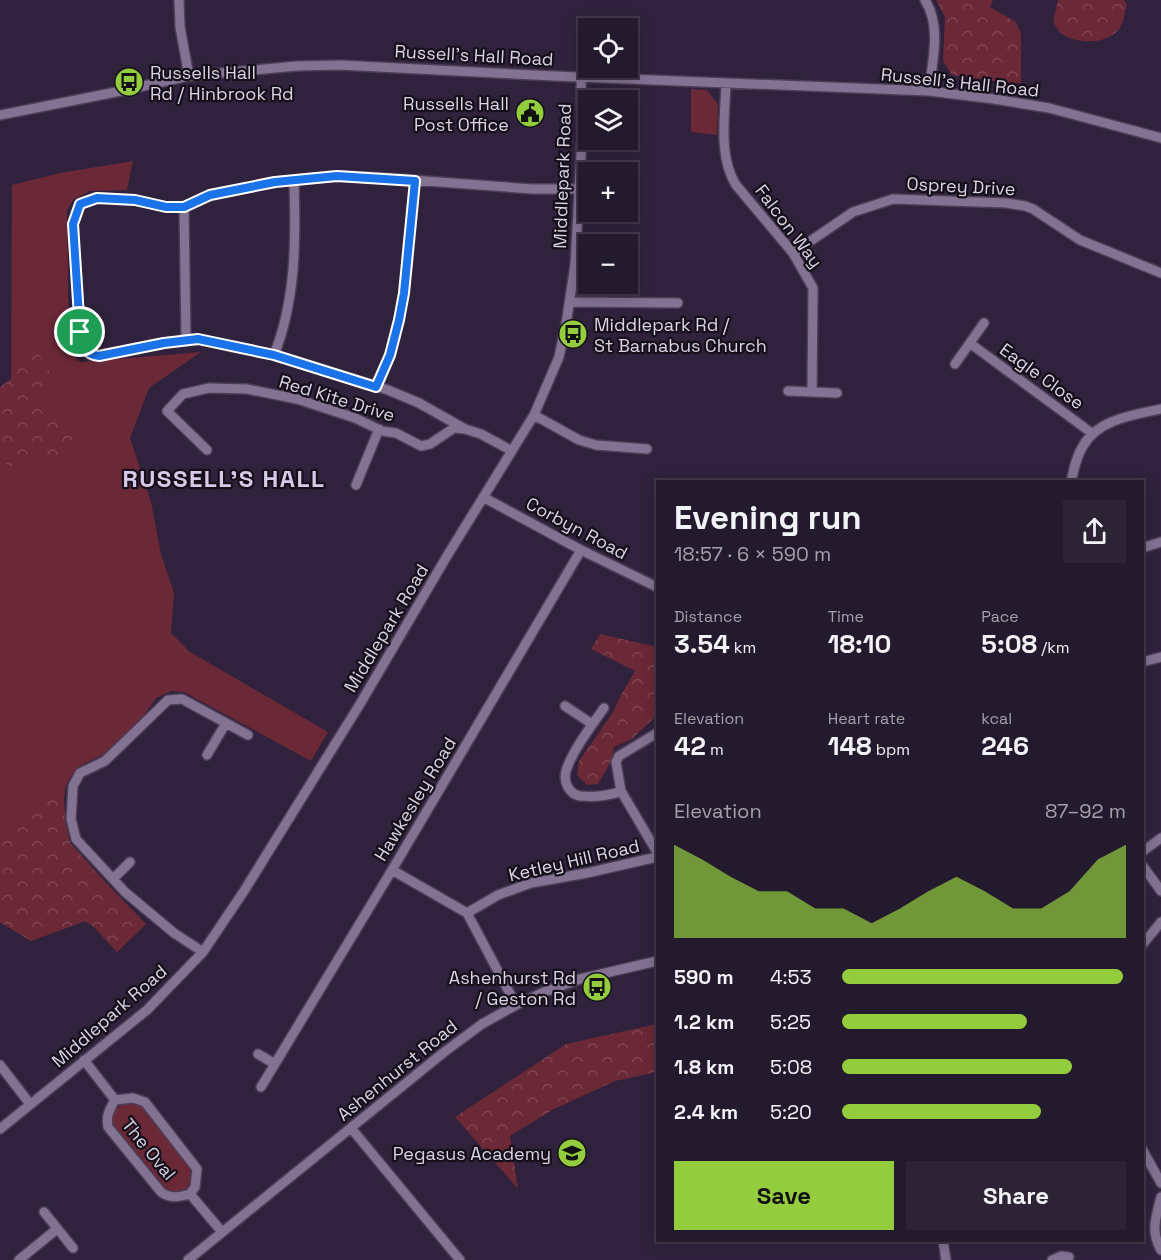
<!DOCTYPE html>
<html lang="en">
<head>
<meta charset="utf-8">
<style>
  body { margin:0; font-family:"Space Grotesk",sans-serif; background:#2c2335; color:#f1f3f6; height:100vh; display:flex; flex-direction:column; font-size:22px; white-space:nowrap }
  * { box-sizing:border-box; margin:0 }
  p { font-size:20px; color:#a3a1aa }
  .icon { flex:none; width:33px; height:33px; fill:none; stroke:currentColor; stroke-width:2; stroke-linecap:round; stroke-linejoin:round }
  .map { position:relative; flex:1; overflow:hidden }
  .details { position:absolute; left:656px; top:480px; width:488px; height:762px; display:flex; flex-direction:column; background:#241a2d; border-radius:0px; box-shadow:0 3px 15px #0003,0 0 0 2px #413849 }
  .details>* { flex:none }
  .tools { position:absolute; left:578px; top:18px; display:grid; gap:12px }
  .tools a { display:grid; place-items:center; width:60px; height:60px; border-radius:0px; background:#241a2d; box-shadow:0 3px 15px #0003,0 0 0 2px #413849; font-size:30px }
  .pin { position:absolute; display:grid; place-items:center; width:51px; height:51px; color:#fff; margin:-26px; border:3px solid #fff; border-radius:50%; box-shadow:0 2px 6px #0007 }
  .round { display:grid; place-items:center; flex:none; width:63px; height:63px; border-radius:0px; background:#2c2335 }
  .head { display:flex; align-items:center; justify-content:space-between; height:102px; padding:0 18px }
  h1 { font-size:33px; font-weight:700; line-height:45px }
  .metrics { display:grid; grid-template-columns:repeat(3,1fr); gap:9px; height:102px; padding:6px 18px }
  .metrics div { display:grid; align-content:center }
  .metrics b { font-size:26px; font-weight:700 }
  .metrics small { font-size:16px; font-weight:400 }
  .metrics p { font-size:16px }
  .chart { height:168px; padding:12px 18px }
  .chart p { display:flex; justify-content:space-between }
  .chart svg { width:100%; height:108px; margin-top:6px; fill:#93cc3d; opacity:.7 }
  .action { display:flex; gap:12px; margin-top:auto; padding:12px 18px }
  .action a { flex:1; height:69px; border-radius:0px; background:#93cc3d; color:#111; font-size:24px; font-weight:700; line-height:69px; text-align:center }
  .action a+a { background:#2c2335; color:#f1f3f6 }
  ul { padding:0 18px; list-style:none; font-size:20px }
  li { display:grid; grid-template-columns:96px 72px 1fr; align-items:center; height:45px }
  li i { height:15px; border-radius:8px; background:#93cc3d }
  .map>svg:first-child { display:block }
</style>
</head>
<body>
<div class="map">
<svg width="1161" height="1260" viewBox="0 0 1161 1260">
  <defs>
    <pattern id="forest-crowns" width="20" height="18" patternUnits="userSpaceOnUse" patternTransform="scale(1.5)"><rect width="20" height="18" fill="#6b2837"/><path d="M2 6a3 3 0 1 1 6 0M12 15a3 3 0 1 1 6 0" fill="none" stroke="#804654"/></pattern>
  </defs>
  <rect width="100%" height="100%" fill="#30223c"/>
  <path fill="#6b2837" d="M691,89L707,90L718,104L717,135L691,132Z
    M133,161L127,190L90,191L74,199L67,210L69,350L80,362L201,352L149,388L130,438L151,502L161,554L174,593L171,633L190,652L328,732L311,761L184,692L172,691L156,698L144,715L107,753L85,763L72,774L66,785L64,799L65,820L70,843L106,883L146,924L117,952L94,927L85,921L31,941L0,922V402L11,403L12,185L60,173Z
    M124,1103H137L144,1107L193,1171C193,1175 193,1178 191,1182C187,1193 173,1194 164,1188L113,1126C111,1115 114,1109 124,1103Z"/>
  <path fill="url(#forest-crowns)" d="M936,0H993L990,7L1016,22L1021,34V83L1000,82L952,75L943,61L945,17Z
    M1058,0H1124L1127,4C1125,11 1124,20 1121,26C1111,45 1076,45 1061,33C1058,31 1056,26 1053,22Z
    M38,353L54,379L41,396L47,413L68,430L79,445L71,454L14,467L0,461V387L11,379L26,358Z
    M600,634L657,647V715L632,739L614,747L612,760L598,784L587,785L577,775L579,761L613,712L621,695L635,671L591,649Z
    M46,790L64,799L65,820L70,843L106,883L146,924L117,952L94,927L85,921L31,941L0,922V829Z
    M657,1024V1072L615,1081L552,1110L510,1136L518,1189L455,1117L566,1044Z"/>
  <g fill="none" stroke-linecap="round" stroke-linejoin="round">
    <g stroke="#4b3e55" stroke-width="12">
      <path id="minor" d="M179,0L180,27L189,76
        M925,0C942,27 932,62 929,91
        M726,83C725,116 718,156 736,185L793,253L813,288L812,392
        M0,115L121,91L189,76L297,66L340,65L554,76L929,91L994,99L1049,108L1161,138
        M184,207L186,341
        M793,253L853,212L893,199L1006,203L1025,206L1033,209L1080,240L1161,273
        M570,302L678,303
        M971,344L1093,434
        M274,355C296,300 296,240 294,181
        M955,364L984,323
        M377,387L390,355L399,320L404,293L415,181
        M788,391L837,393
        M534,415L579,440L596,445L647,449
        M465,429L419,403L388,390L274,355L229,346L198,339L164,343L99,356L91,355L86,351L82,344L80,332L73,224L80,204L97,198L135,200L167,207H184L210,195L275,182L337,176L385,178L532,189H580
        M207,450L167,411L183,394L209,388L247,389L297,399L355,418L382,431L396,433L421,446L430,444L454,428L465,429L481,434L512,451
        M1071,482C1074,469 1076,457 1083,446C1098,419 1134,415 1161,409
        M356,485L379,429
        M483,497L581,550L657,587
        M1142,548L1161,542
        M1142,662L1161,657
        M565,706L592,724
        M604,708C592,725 572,751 566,771C563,782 569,794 580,796C592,797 609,796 621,791L657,852
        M207,755L226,723
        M621,791L616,762L619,756L657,733
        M1142,852L1161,838
        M1142,865L1161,891
        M392,870L467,913L516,1005
        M113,879L130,862
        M467,913L498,895L531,883L587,873L657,857
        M1142,945L1161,922
        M203,952L174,933L125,892L76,839L71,819L73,786L80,773L105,761L168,700L182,699L248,735
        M258,1054L275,1064
        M84,1060L115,1100L133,1098L145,1102L197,1169L195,1187L190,1194L222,1232
        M0,1065L30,1104
        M261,1087L392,870L581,550
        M115,1100C109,1110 106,1116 108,1127L161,1192C170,1199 179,1197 190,1194
        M351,1128L460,1260
        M0,1129L147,1010L203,952L244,891L360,704L447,556L534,415L559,357L566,324L575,265L582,137L581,77
        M1142,1149L1161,1183
        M1161,1197C1156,1218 1150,1230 1161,1250
        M44,1212L73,1248
        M943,1240L946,1260
        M19,1260L57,1229
        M188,1260L443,1053L482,1024L516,1005L544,992L580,979L657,961
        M1052,1260L1061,1256L1069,1257"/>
    </g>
    <use href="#minor" stroke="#837292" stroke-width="9"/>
  </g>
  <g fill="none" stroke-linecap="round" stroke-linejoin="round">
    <g stroke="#fff" stroke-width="12">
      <path id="route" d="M337,176L415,181L404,293L399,320L390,355L376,387L274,355L198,339L164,343L99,356C85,355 82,344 80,332L73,224L80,204L97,198L135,200L166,207H184L210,195L275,182Z"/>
    </g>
    <use href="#route" stroke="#1a73e8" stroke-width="8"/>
  </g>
  <defs>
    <g id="bus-disc" transform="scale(1.5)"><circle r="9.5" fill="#93cc3d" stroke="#150f1a"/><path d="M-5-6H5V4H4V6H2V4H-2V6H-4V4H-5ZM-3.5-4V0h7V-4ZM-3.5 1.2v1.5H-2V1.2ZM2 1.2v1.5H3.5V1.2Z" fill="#111"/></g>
    <g id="civic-disc" transform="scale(1.5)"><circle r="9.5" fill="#93cc3d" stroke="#150f1a"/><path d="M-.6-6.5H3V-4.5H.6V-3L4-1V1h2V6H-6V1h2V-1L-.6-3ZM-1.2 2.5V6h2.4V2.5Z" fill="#111"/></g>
    <g id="school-disc" transform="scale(1.5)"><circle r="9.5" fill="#93cc3d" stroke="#150f1a"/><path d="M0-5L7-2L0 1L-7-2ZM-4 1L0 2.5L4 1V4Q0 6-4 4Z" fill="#111"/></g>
  </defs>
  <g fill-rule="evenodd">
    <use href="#bus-disc" x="129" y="82"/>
    <use href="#civic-disc" x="530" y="113"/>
    <use href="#bus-disc" x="573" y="334"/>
    <use href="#bus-disc" x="597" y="987"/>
    <use href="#school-disc" x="572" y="1153"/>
  </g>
  <g text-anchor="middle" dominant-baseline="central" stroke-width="4.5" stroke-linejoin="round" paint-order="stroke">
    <g font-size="18" fill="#dcd3e4" stroke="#150f1a">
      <text transform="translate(474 55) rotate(3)">Russell's Hall Road</text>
      <text transform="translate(960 82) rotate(6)">Russell's Hall Road</text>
      <text transform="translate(562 176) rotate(-88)">Middlepark Road</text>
      <text transform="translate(961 186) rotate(3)">Osprey Drive</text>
      <text transform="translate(789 226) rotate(53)">Falcon Way</text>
      <text transform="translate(1042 376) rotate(36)">Eagle Close</text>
      <text transform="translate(337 398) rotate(17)">Red Kite Drive</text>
      <text transform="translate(577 528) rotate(28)">Corbyn Road</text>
      <text transform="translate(386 628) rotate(-59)">Middlepark Road</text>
      <text transform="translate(415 799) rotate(-59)">Hawkesley Road</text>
      <text transform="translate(574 860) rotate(-13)">Ketley Hill Road</text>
      <text transform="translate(109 1016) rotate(-41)">Middlepark Road</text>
      <text transform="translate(397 1070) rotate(-39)">Ashenhurst Road</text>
      <text transform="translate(149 1149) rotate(51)">The Oval</text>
    </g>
    <g font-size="18" fill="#dcd3e4" stroke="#150f1a" text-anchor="end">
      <text x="150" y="72" text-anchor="start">Russells Hall<tspan x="150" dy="21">Rd / Hinbrook Rd</tspan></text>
      <text x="509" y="103">Russells Hall<tspan x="509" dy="21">Post Office</tspan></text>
      <text x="594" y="324" text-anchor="start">Middlepark Rd /<tspan x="594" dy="21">St Barnabus Church</tspan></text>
      <text x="576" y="977">Ashenhurst Rd<tspan x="576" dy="21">/ Geston Rd</tspan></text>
      <text x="551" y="1153">Pegasus Academy</text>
    </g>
    <g font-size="24" font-weight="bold" letter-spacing="1.5" fill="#dac8ea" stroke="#150f1a">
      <text x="224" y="478">RUSSELL'S HALL</text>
    </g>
  </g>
</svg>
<div class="tools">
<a><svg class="icon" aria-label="locate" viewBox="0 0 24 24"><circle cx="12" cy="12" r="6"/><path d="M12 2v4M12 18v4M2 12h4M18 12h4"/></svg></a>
<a><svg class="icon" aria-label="layers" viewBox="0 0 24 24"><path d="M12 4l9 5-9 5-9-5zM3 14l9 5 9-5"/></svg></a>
<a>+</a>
<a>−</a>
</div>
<div class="pin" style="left:80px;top:332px;background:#1e9e55"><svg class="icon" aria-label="arrive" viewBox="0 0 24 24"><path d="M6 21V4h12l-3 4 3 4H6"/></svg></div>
<section class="details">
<div class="head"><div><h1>Evening run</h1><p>18:57 · 6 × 590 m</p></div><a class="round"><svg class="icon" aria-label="share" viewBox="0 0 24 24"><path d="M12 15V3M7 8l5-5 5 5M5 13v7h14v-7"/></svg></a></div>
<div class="metrics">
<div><p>Distance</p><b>3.54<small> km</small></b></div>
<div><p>Time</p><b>18:10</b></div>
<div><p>Pace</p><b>5:08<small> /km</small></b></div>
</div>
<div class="metrics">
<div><p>Elevation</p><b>42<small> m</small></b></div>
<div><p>Heart rate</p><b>148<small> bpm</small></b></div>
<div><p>kcal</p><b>246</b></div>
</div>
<div class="chart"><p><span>Elevation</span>87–92 m</p>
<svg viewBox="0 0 160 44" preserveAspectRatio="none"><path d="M0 44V6L10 12L20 19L30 25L40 25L50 32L60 32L70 38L80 32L90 25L100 19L110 25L120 32L130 32L140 25L150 12L160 6V44z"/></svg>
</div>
<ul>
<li><b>590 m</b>4:53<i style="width:99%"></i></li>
<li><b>1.2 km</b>5:25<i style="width:65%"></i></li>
<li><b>1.8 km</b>5:08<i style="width:81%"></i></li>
<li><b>2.4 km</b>5:20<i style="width:70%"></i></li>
</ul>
<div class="action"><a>Save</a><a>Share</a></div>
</section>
</div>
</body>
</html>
